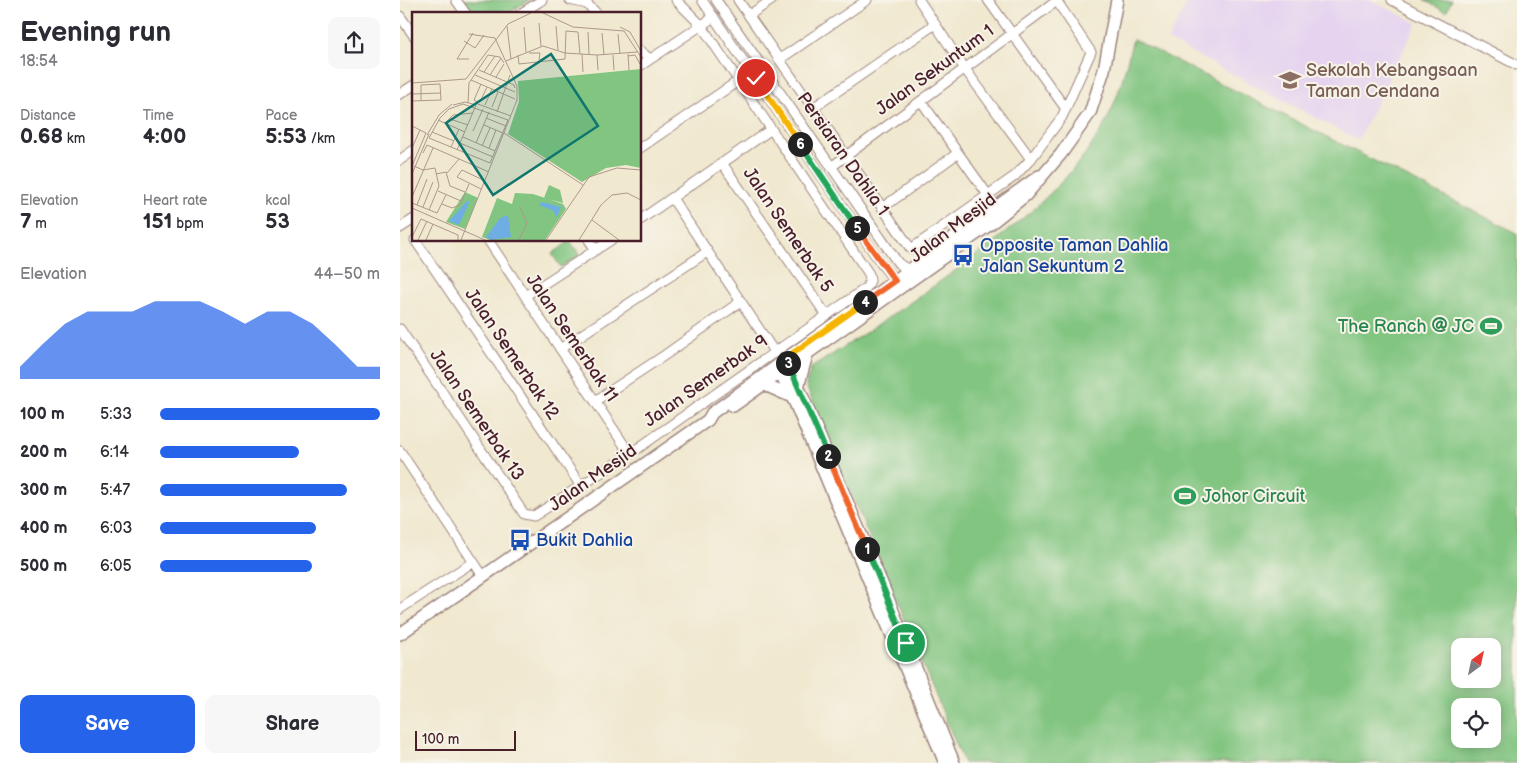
<!DOCTYPE html>
<html lang="en">
<head>
<meta charset="utf-8">
<style>
  body { margin:0; font-family:"Balsamiq Sans",sans-serif; background:#f7f7f7; color:#2b2b33; height:100vh; display:flex; flex-direction:column; font-size:19px; white-space:nowrap }
  * { box-sizing:border-box; margin:0 }
  p { font-size:16px; color:#7c7c81 }
  .icon { flex:none; width:28px; height:28px; fill:none; stroke:currentColor; stroke-width:2; stroke-linecap:round; stroke-linejoin:round }
  .map { position:relative; flex:1; overflow:hidden }
  .details { display:flex; flex-direction:column; background:#fff; width:400px }
  .details>* { flex:none }
  .needle { width:32px; rotate:33deg }
  .fabs { position:absolute; left:1051px; top:638px; display:grid; gap:10px }
  .fabs a { display:grid; place-items:center; width:50px; height:50px; border-radius:10px; background:#fff; box-shadow:0 2px 12px #0003; font-size:25px }
  .scale { position:absolute; left:15px; bottom:12px; width:101px; box-sizing:border-box; padding-left:5px; border:2px solid #4a1f2b; border-top:0; font-size:14px; line-height:18px; white-space:nowrap; color:#4a1f2b; -webkit-text-stroke:4px #f7f3e8; paint-order:stroke }
  .pin { position:absolute; display:grid; place-items:center; width:42px; height:42px; color:#fff; margin:-21px; border:2px solid #fff; border-radius:50%; box-shadow:0 1px 5px #0007 }
  .km { position:absolute; width:25px; height:25px; margin:-12px; border-radius:50%; background:#222; color:#fff; font-size:14px; line-height:25px; text-align:center }
  .round { display:grid; place-items:center; flex:none; width:52px; height:52px; border-radius:10px; background:#f7f7f7 }
  .summary { display:flex; align-items:center; justify-content:space-between; height:85px; padding:0 20px }
  h1 { font-size:28px; font-weight:700; line-height:38px }
  .figures { display:grid; grid-template-columns:repeat(3,1fr); gap:8px; height:85px; padding:5px 20px }
  .figures div { display:grid; align-content:center }
  .figures b { font-size:21px; font-weight:700 }
  .figures small { font-size:14px; font-weight:400 }
  .figures p { font-size:14px }
  .chart { height:140px; padding:10px 20px }
  .chart p { display:flex; justify-content:space-between }
  .chart svg { width:100%; height:90px; margin-top:5px; fill:#2563eb; opacity:.7 }
  .action { display:flex; gap:10px; margin-top:auto; padding:10px 20px }
  .action a { flex:1; height:58px; border-radius:10px; background:#2563eb; color:#fff; font-size:20px; font-weight:700; line-height:58px; text-align:center }
  .action a+a { background:#f7f7f7; color:#2b2b33 }
  ul { padding:0 20px; list-style:none; font-size:16px }
  li { display:grid; grid-template-columns:80px 60px 1fr; align-items:center; height:38px }
  li i { height:12px; border-radius:6px; background:#2563eb }
  main { display:flex; flex:1; min-height:0 }
  .map>svg:first-child { display:block }
</style>
</head>
<body>
<main>
<section class="details">
<div class="summary"><div><h1>Evening run</h1><p>18:54</p></div><a class="round"><svg class="icon" aria-label="share" viewBox="0 0 24 24"><path d="M12 15V3M7 8l5-5 5 5M5 13v7h14v-7"/></svg></a></div>
<div class="figures">
<div><p>Distance</p><b>0.68<small> km</small></b></div>
<div><p>Time</p><b>4:00</b></div>
<div><p>Pace</p><b>5:53<small> /km</small></b></div>
</div>
<div class="figures">
<div><p>Elevation</p><b>7<small> m</small></b></div>
<div><p>Heart rate</p><b>151<small> bpm</small></b></div>
<div><p>kcal</p><b>53</b></div>
</div>
<div class="chart"><p><span>Elevation</span>44–50 m</p>
<svg viewBox="0 0 160 44" preserveAspectRatio="none"><path d="M0 44V38L10 27L20 17L30 11L40 11L50 11L60 6L70 6L80 6L90 11L100 17L110 11L120 11L130 17L140 27L150 38L160 38V44z"/></svg>
</div>
<ul>
<li><b>100 m</b>5:33<i style="width:100%"></i></li>
<li><b>200 m</b>6:14<i style="width:63%"></i></li>
<li><b>300 m</b>5:47<i style="width:85%"></i></li>
<li><b>400 m</b>6:03<i style="width:71%"></i></li>
<li><b>500 m</b>6:05<i style="width:69%"></i></li>
</ul>
<div class="action"><a>Save</a><a>Share</a></div>
</section>
<div class="map">
<svg width="1117" height="763" viewBox="0 0 1117 763">
  <rect width="100%" height="100%" fill="#f7f3e8"/>
  <filter id="ink" filterUnits="userSpaceOnUse"><feTurbulence type="fractalNoise" baseFrequency=".02" numOctaves="2"/><feDisplacementMap in="SourceGraphic" scale="10" xChannelSelector="R" yChannelSelector="G"/><feConvolveMatrix kernelMatrix="1 2 1 2 8 2 1 2 1" color-interpolation-filters="sRGB"/></filter>
  <filter id="wash" filterUnits="userSpaceOnUse"><feTurbulence type="fractalNoise" baseFrequency=".0096" numOctaves="4" result="noise"/><feDisplacementMap in="SourceGraphic" scale="20" xChannelSelector="R" yChannelSelector="G"/><feGaussianBlur stdDeviation="1.12" result="paint"/><feColorMatrix in="noise" values="0 0 0 0 0 0 0 0 0 0 0 0 0 0 0 0 0 1.4 0 .05"/><feComposite in="paint" operator="in"/></filter>
  <g filter="url(#wash)">
    <rect width="100%" height="100%" fill="#f0e8cf"/>
    <path fill="#e5d3f0" d="M789,0H970L1017,23L958,140L768,40Z"/>
    <path fill="#81c580" stroke="#667256" fill-rule="evenodd" d="M64,0H130L106,14H74Z
      M1024,0H1052L1046,12Z
      M733,39L1117,233V763H564L406,385L411,368C460,337 508,305 556,270C610,230 667,188 702,129C718,102 725,70 733,39ZM1060,646H1092V679H1060ZM1060,706H1092V739H1060Z
      M170,241L180,255L161,267L152,254Z"/>
  </g>
  <g filter="url(#ink)">
    <g fill="none" stroke-linecap="round" stroke-linejoin="round">
      <g stroke="#9d847d" stroke-width="11">
        <path id="minor" d="M56,0L66,14
          M170,0L187,4L197,14
          M302,0L481,263L495,281L498,282
          M316,0L498,263L505,268H513
          M338,0L511,249L615,176L631,159L662,117L691,52L656,0
          M519,0L565,69L631,159
          M588,0L666,109
          M992,0L1117,65
          M120,14L142,0
          M349,15L372,0
          M0,16L14,36
          M240,51L250,59
          M380,59L467,0
          M240,66L314,17
          M0,94L14,85
          M521,101L588,195
          M413,108L535,24
          M240,148L338,81
          M0,160L14,150
          M322,163L427,316
          M431,167L658,0
          M272,198L375,353
          M485,206L558,153
          M240,220L370,130
          M0,228L14,219
          M15,240L181,486
          M88,240L230,454
          M189,240L196,250
          M125,296L211,240
          M0,329L124,514L134,516L230,454L466,288L470,281L469,274L301,25L276,0
          M160,349L307,252
          M195,401L265,355L340,302
          M0,451L83,576
          M0,609L73,562"/>
      </g>
      <g stroke="#9d847d" stroke-width="14">
        <path id="major" d="M387,360L482,584L554,763
          M378,369L395,403L545,763
          M365,385L392,397
          M398,387L407,355
          M333,406L589,225L626,195L661,154L690,113L704,70L717,0
          M0,634L308,420L312,413L639,176"/>
      </g>
      <use href="#minor" stroke="#fff" stroke-width="9"/>
      <use href="#major" stroke="#fff" stroke-width="11"/>
    </g>
  </g>
  <g fill="none" stroke-linecap="round" stroke-linejoin="round" filter="url(#ink)">
    <g stroke="#fff" stroke-width="10">
      <path id="split-1" d="M467,549L506,643"/>
    </g>
    <g stroke="#fff" stroke-width="10">
      <path id="split-2" d="M428,456L467,549"/>
    </g>
    <g stroke="#fff" stroke-width="10">
      <path id="split-3" d="M388,363L428,456"/>
    </g>
    <g stroke="#fff" stroke-width="10">
      <path id="split-4" d="M388,363L386,358L465,302"/>
    </g>
    <g stroke="#fff" stroke-width="10">
      <path id="split-5" d="M457,228L495,281L465,302"/>
    </g>
    <g stroke="#fff" stroke-width="10">
      <path id="split-6" d="M400,144L457,228"/>
    </g>
    <g stroke="#fff" stroke-width="10">
      <path id="split-7" d="M356,78L400,144"/>
    </g>
    <use href="#split-1" stroke="#22a559" stroke-width="6"/>
    <use href="#split-2" stroke="#f0652b" stroke-width="6"/>
    <use href="#split-3" stroke="#22a559" stroke-width="6"/>
    <use href="#split-4" stroke="#f5b400" stroke-width="6"/>
    <use href="#split-5" stroke="#f0652b" stroke-width="6"/>
    <use href="#split-6" stroke="#22a559" stroke-width="6"/>
    <use href="#split-7" stroke="#f5b400" stroke-width="6"/>
  </g>
  <defs>
    <g id="school-bare" transform="scale(1.725)"><path d="M0-5L7-2L0 1L-7-2ZM-4 1L0 2.5L4 1V4Q0 6-4 4Z" fill="#8d6e63" stroke="#f7f3e8" stroke-width="2.5" paint-order="stroke"/></g>
    <g id="bus-bare" transform="scale(1.725)"><path d="M-5-6H5V4H4V6H2V4H-2V6H-4V4H-5ZM-3.5-4V0h7V-4ZM-3.5 1.2v1.5H-2V1.2ZM2 1.2v1.5H3.5V1.2Z" fill="#1a4fb4" stroke="#f7f3e8" stroke-width="2.5" paint-order="stroke"/></g>
    <g id="stadium-bare" transform="scale(1.725)"><path d="M0-5a6.5 5 0 1 0 0 10a6.5 5 0 1 0 0-10ZM-3.5-1.8h7v3.6h-7Z" fill="#2e9e5b" stroke="#f7f3e8" stroke-width="2.5" paint-order="stroke"/></g>
  </defs>
  <g fill-rule="evenodd">
    <use href="#school-bare" x="890" y="80"/>
    <use href="#bus-bare" x="563" y="255"/>
    <use href="#stadium-bare" x="1091" y="326"/>
    <use href="#stadium-bare" x="785" y="496"/>
    <use href="#bus-bare" x="120" y="540"/>
  </g>
  <g text-anchor="middle" dominant-baseline="central" stroke-width="4" stroke-linejoin="round" paint-order="stroke">
    <g font-size="18" fill="#4a1f2b" stroke="#f7f3e8">
      <text transform="translate(535 70) rotate(-36)">Jalan Sekuntum 1</text>
      <text transform="translate(443 154) rotate(55)">Persiaran Dahlia 1</text>
      <text transform="translate(553 228) rotate(-37)">Jalan Mesjid</text>
      <text transform="translate(388 230) rotate(56)">Jalan Semerbak 5</text>
      <text transform="translate(172 338) rotate(56)">Jalan Semerbak 11</text>
      <text transform="translate(112 354) rotate(56)">Jalan Semerbak 12</text>
      <text transform="translate(306 381) rotate(-35)">Jalan Semerbak 9</text>
      <text transform="translate(77 415) rotate(56)">Jalan Semerbak 13</text>
      <text transform="translate(193 478) rotate(-35)">Jalan Mesjid</text>
    </g>
    <g font-size="18" fill="#785e54" stroke="#f7f3e8" text-anchor="start">
      <text x="906" y="70">Sekolah Kebangsaan<tspan x="906" dy="21">Taman Cendana</tspan></text>
    </g>
    <g font-size="18" fill="#164399" stroke="#f7f3e8" text-anchor="start">
      <text x="580" y="245">Opposite Taman Dahlia<tspan x="580" dy="21">Jalan Sekuntum 2</tspan></text>
      <text x="136" y="540">Bukit Dahlia</text>
    </g>
    <g font-size="18" fill="#27864d" stroke="#f7f3e8" text-anchor="end">
      <text x="1074" y="326">The Ranch @ JC</text>
      <text x="802" y="496" text-anchor="start">Johor Circuit</text>
    </g>
  </g>
  <g transform="translate(12 12)">
    <rect width="229" height="229" fill="#f0e8cf"/>
    <path d="M229,57V156L214,153L194,156L170,170L96,122L107,89L106,69ZM137,173L148,178L151,191L132,186ZM53,180L66,186L53,217L34,210ZM103,181L121,182L151,192L154,197L133,228H78L70,225L85,186L100,192Z" fill="#81c580"/>
    <path d="M55,189H58L47,213L37,209ZM130,190L149,195L145,205L140,198L127,193ZM96,203L99,225L79,228L74,225L88,206Z" fill="#6eaee2"/>
    <path fill="none" stroke="#ae988d" stroke-width="1" d="M131,1L161,15L212,19L229,45M127,11L129,34M95,14L99,47M144,14L146,38M112,15L114,40M208,15L218,20L229,39M176,20L177,42M190,21L192,43M57,22L83,26M206,22L208,42M83,26L105,74V89M52,29L63,36L72,23M117,41H128L127,48M170,42L171,60M216,42L217,58M106,43L107,52L153,47L154,19L166,20L168,42M185,43L186,58M201,43L202,58M216,44L223,43L228,52M57,47H45L61,21M94,49L131,34L153,41L185,43L225,40M67,58L102,73L103,76M72,60L83,44M63,63L103,80M78,63L89,46M84,65L92,52M59,68L103,87M0,71L54,67L96,12L119,1M9,73V89M0,82L29,81M0,89L29,88L28,72L9,73M66,90L62,88L69,72M68,90L75,75M56,91L57,71L76,43L88,45L92,51M63,91L99,104M51,92L96,108L78,151L17,126L28,106L37,97ZM41,93L53,90L64,93M73,93L80,77M80,95L86,80M85,100L98,63M74,106L94,114M38,107L56,113M26,108L53,120M33,111L41,103L61,101M72,113L91,121M0,114L14,121L0,154M61,119L71,97M20,120L42,129M92,121L171,173M15,123L27,103L40,92M51,125L83,139M48,131L81,145M64,131L77,100M70,134L78,116M39,135L47,117M0,136L8,118M77,136L84,118M45,138L64,93M11,141L15,133L77,160M2,154L11,158L23,156L27,174L17,198M35,161L47,147M0,162L17,122M24,162L34,160L38,174L53,180M69,177L45,165L50,158L71,168M26,179L49,189M0,185L21,136M0,191L25,201L34,183M30,192L40,196L48,193L57,172M5,193L15,167M11,195L21,170M0,196L73,228M180,208L207,228M0,225L9,207L46,223V228M6,228L15,209M14,228L21,212M49,228L105,88M107,228L115,211L108,195M134,228L177,165L205,156L229,158M167,228L189,193L200,183L215,181L229,188"/>
    <path fill="#0f766e" fill-opacity="0.15" stroke="#0f766e" stroke-width="2.5" d="M139,42L186,114L81,183L34,111Z"/>
    <rect width="229" height="229" fill="none" stroke="#4a1f2b" stroke-width="2.5"/>
  </g>
</svg>
<div class="fabs">
<a><svg class="needle" viewBox="-14 -14 28 28"><path d="M0-13l5 13h-10z" fill="#e53935"/><path d="M0 13l5-13h-10z" fill="#7c7c81"/></svg></a>
<a><svg class="icon" aria-label="locate" viewBox="0 0 24 24"><circle cx="12" cy="12" r="6"/><path d="M12 2v4M12 18v4M2 12h4M18 12h4"/></svg></a>
</div>
<div class="scale">100 m</div>
<div class="pin" style="left:506px;top:643px;background:#1e9e55"><svg class="icon" aria-label="arrive" viewBox="0 0 24 24"><path d="M6 21V4h12l-3 4 3 4H6"/></svg></div>
<div class="pin" style="left:356px;top:78px;background:#d93025"><svg class="icon" aria-label="check" viewBox="0 0 24 24"><path d="M5 12l5 5 9-10"/></svg></div>
<b class="km" style="left:467px;top:549px">1</b>
<b class="km" style="left:428px;top:456px">2</b>
<b class="km" style="left:388px;top:363px">3</b>
<b class="km" style="left:465px;top:302px">4</b>
<b class="km" style="left:457px;top:228px">5</b>
<b class="km" style="left:400px;top:144px">6</b>
</div>
</main>
</body>
</html>
